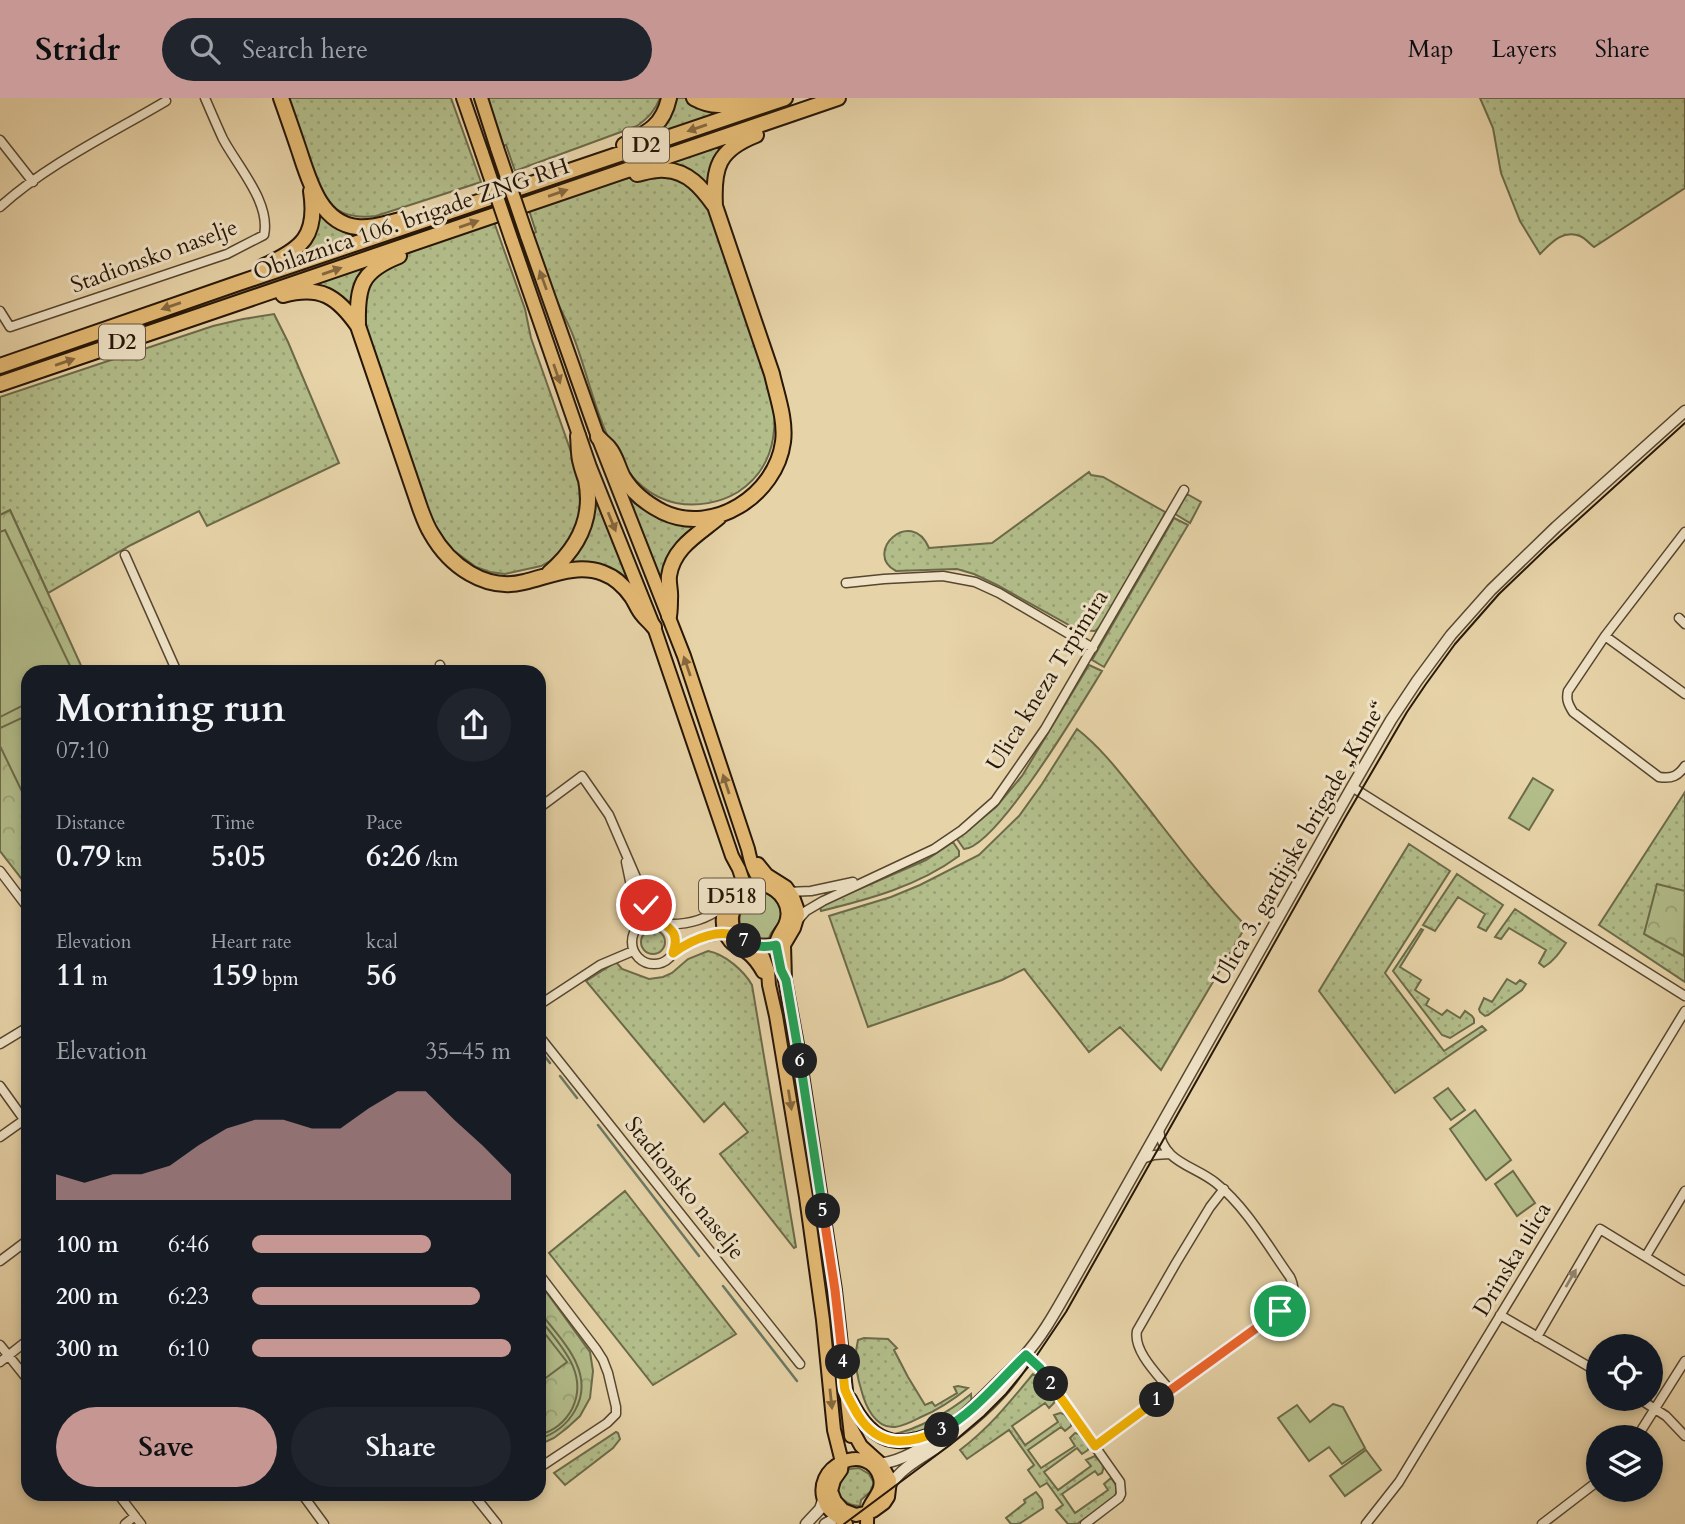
<!DOCTYPE html>
<html lang="en">
<head>
<meta charset="utf-8">
<style>
  body { margin:0; font-family:Cardo,serif; background:#20242c; color:#f1f3f6; height:100vh; display:flex; flex-direction:column; font-size:26px; white-space:nowrap }
  * { box-sizing:border-box; margin:0 }
  p { font-size:23px; color:#9ea1a6 }
  .icon { flex:none; width:38px; height:38px; fill:none; stroke:currentColor; stroke-width:2; stroke-linecap:round; stroke-linejoin:round }
  .map { position:relative; flex:1; overflow:hidden }
  .sheet { position:absolute; left:21px; top:567px; width:525px; height:836px; display:flex; flex-direction:column; background:#171b24; border-radius:21px; box-shadow:0 4px 10px #0003 }
  .sheet>* { flex:none }
  .controls { position:absolute; left:1586px; top:1236px; display:grid; gap:14px }
  .controls a { display:grid; place-items:center; width:77px; height:77px; border-radius:50%; background:#171b24; box-shadow:0 4px 10px #0003; font-size:35px }
  .pin { position:absolute; display:grid; place-items:center; width:60px; height:60px; color:#fff; margin:-30px; border:4px solid #fff; border-radius:50%; box-shadow:0 2px 7px #0007 }
  .km { position:absolute; width:35px; height:35px; margin:-18px; border-radius:50%; background:#222; color:#fff; font-size:19px; line-height:35px; text-align:center }
  .round { display:grid; place-items:center; flex:none; width:74px; height:74px; border-radius:37px; background:#20242c }
  .summary { display:flex; align-items:center; justify-content:space-between; height:119px; padding:0 35px }
  h1 { font-size:38px; font-weight:700; line-height:52px }
  .figures { display:grid; grid-template-columns:repeat(3,1fr); gap:10px; height:119px; padding:7px 35px }
  .figures div { display:grid; align-content:center }
  .figures b { font-size:30px; font-weight:700 }
  .figures small { font-size:19px; font-weight:400 }
  .figures p { font-size:19px }
  .chart { height:196px; padding:14px 35px }
  .chart p { display:flex; justify-content:space-between }
  .chart svg { width:100%; height:126px; margin-top:7px; fill:#c59692; opacity:.7 }
  .action { display:flex; gap:14px; margin-top:auto; padding:14px 35px }
  .action a { flex:1; height:80px; border-radius:42px; background:#c59692; color:#111; font-size:28px; font-weight:700; line-height:80px; text-align:center }
  .action a+a { background:#20242c; color:#f1f3f6 }
  ul { padding:0 35px; list-style:none; font-size:23px }
  li { display:grid; grid-template-columns:112px 84px 1fr; align-items:center; height:52px }
  li i { height:18px; border-radius:9px; background:#c59692 }
  header { display:flex; align-items:center; gap:42px; box-sizing:border-box; height:98px; padding:0 35px; background:#c59692; color:#111 }
  header strong { font-size:33px }
  nav { display:flex; gap:38px; margin-inline-start:auto; font-size:24px }
  .search { width:490px; height:63px; background:#20242c; display:flex; align-items:center; gap:18px; box-sizing:border-box; padding:0 24px; border-radius:38px; color:#9ea1a6; font-size:26px }
  .map>svg:first-child { display:block }
</style>
</head>
<body>
<header>
<strong>Stridr</strong>
<div class="search"><svg class="icon" aria-label="search" viewBox="0 0 24 24"><circle cx="10" cy="10" r="6"/><path d="M15 15l6 6"/></svg>Search here</div>
<nav><a>Map</a><a>Layers</a><a>Share</a></nav>
</header>
<div class="map">
<svg width="1685" height="1426" viewBox="0 0 1685 1426">
  <defs>
    <pattern id="grass-dots" width="8" height="8" patternUnits="userSpaceOnUse" patternTransform="scale(1.75)"><rect width="8" height="8" fill="#b2bd8a"/><path d="M2 2h.1M6 6h.1" fill="none" stroke="#99a276" stroke-width="1.8" stroke-linecap="round"/></pattern>
    <pattern id="forest-crowns" width="20" height="18" patternUnits="userSpaceOnUse" patternTransform="scale(1.75)"><rect width="20" height="18" fill="#b2bd8a"/><path d="M2 6a3 3 0 1 1 6 0M12 15a3 3 0 1 1 6 0" fill="none" stroke="#99a276"/></pattern>
  </defs>
  <rect width="100%" height="100%" fill="#e7d3a8"/>
  <filter id="stains"><feTurbulence type="fractalNoise" baseFrequency=".00286" numOctaves="4"/><feColorMatrix values="0 0 0 0 .2 0 0 0 0 .09 0 0 0 0 .02 0 0 0 .5 -.17"/></filter>
  <radialGradient id="worn" r=".72"><stop offset=".6" stop-color="#630" stop-opacity="0"/><stop offset="1" stop-color="#630" stop-opacity=".3"/></radialGradient>
  <path fill="url(#grass-dots)" stroke="#6c6a49" stroke-width="2" d="M287,0H451L481,84L376,118C351,121 331,115 319,91Z
    M487,0H660C655,13 648,20 637,28L515,73L506,47L502,48Z
    M674,0H685L695,7L717,13L719,16L655,38L654,35Z
    M1480,0H1685V90L1594,149C1590,146 1585,140 1580,138C1563,131 1551,145 1540,156L1520,123L1501,75L1493,30Z
    M730,42L708,90L668,68L666,64Z
    M661,75L673,76L706,102L774,305C777,342 770,373 738,394C720,405 697,409 676,405C606,390 595,291 572,235C567,222 559,210 554,196C545,177 539,156 532,136L536,134L529,112L595,88L627,80Z
    M317,113L360,135L361,138L298,159L296,156Z
    M494,124L525,211L531,240L578,374L580,404L579,422L566,449L550,463L541,468L505,476L490,474L476,469L453,452L436,431L429,416L364,230V189L386,166L428,146Z
    M372,163L354,210L310,188L309,185Z
    M274,216L288,244L339,365L207,428L199,413L131,447L48,495L10,412L0,417V299L213,228L243,221Z
    M1089,374L1091,377L1103,379L1165,414L1163,419L1102,527L1095,533L1078,532L997,487L974,476L957,471L896,473C862,455 911,408 929,450L992,445Z
    M594,392L633,489L563,469C591,446 591,427 594,392Z
    M627,393L701,425L664,485L661,486L624,395Z
    M1187,396L1201,404L1190,425L1175,416Z
    M1174,420L1188,427L1104,569L1092,562Z
    M1089,567L1102,573C1082,605 997,749 964,751L957,741L996,709L1022,678Z
    M1077,631C1104,652 1123,679 1145,706C1177,747 1208,788 1244,826L1243,833L1161,972L1120,929L1089,954L1024,871L1002,882L868,929L829,818L891,799L920,787L979,757L1019,718L1042,686Z
    M1685,694V884L1599,827Z
    M953,744L959,753V758C918,788 870,801 821,813L820,808L926,762Z
    M1409,746L1450,773L1385,875L1444,953L1482,928L1486,932L1395,995L1319,893Z
    M1457,776L1503,807L1486,833L1478,829L1485,816L1458,799L1435,833L1423,827Z
    M1515,811L1566,845C1560,854 1554,863 1544,869L1539,865L1546,852L1509,830L1501,841L1495,839Z
    M1421,831L1423,832L1400,869L1421,882L1415,892L1429,901L1426,907L1442,917L1447,912L1460,920L1465,913L1472,918L1474,921V925L1450,940L1442,937L1393,873Z
    M641 844a12 12 0 1 1 24 0a12 12 0 1 1-24 0Z
    M708,853C725,856 744,873 752,887L796,1149L794,1150L720,1056L748,1034L724,1005L704,1024L586,883L616,864L622,871L649,881L663,879L672,875L688,861Z
    M1507,881L1516,886L1520,882L1526,886L1522,892L1488,917L1485,918L1480,914L1479,911L1484,900L1492,904Z
    M625,1093L736,1236L653,1287L549,1155Z
    M864,1240L888,1241L897,1250L894,1252L908,1279L925,1307L932,1304L935,1308L957,1295L954,1289L958,1288L968,1290C953,1302 938,1312 921,1319C913,1323 904,1328 895,1329C875,1331 865,1307 861,1291C856,1275 854,1258 858,1242Z
    M1033,1276L1041,1281L1055,1302L1054,1305L1049,1310L1045,1305L1012,1328L1025,1347L1058,1324L1054,1317L1060,1315L1064,1316L1071,1324V1328L1065,1333L1061,1329L1028,1352L1041,1370L1075,1348L1070,1340L1075,1335L1079,1336L1089,1348L1088,1352L1082,1356L1077,1350L1044,1374L1058,1392L1091,1368L1086,1362L1095,1358L1104,1368L1102,1375L1098,1377L1095,1373L1062,1396L1075,1415L1108,1392L1104,1386L1111,1380C1117,1388 1119,1391 1114,1400L1077,1426H1068L1056,1412L1063,1407L1047,1385L1040,1389L1028,1372L1034,1367L1009,1332L967,1361L960,1352C990,1329 1009,1305 1033,1276Z
    M971,1296C971,1301 973,1302 969,1307C959,1319 918,1340 902,1339C898,1339 895,1337 891,1337C919,1331 949,1314 971,1296Z
    M616,1334L618,1335L620,1341L613,1350L565,1387L554,1375Z
    M859,1370L869,1376L874,1385L870,1394L861,1402L860,1408C849,1408 833,1399 840,1386C843,1379 847,1378 849,1371Z
    M1036,1394L1042,1402L1043,1410L1019,1426H1011L1006,1420L1025,1405L1024,1402Z"/>
  <path fill="url(#forest-crowns)" stroke="#6c6a49" stroke-width="2" d="M10,412L84,574H28V789L0,753V417Z
    M1657,786L1685,793L1684,858L1644,836Z
    M539,1184L590,1254L593,1273L590,1300L580,1318L567,1330L554,1340L539,1347Z"/>
  <path fill="#b2bd8a" stroke="#6c6a49" stroke-width="2" d="M5,432L73,574H28V605L0,619V434Z
    M28,617V706L0,648V630Z
    M1533,680L1553,692L1529,732L1509,720Z
    M763,794C776,799 788,810 779,825C775,831 771,833 769,840C754,842 734,832 741,814C744,807 750,804 752,795Z
    M1448,990L1465,1012L1451,1022L1434,1000Z
    M1475,1012L1511,1062L1486,1082L1450,1031Z
    M1513,1073L1535,1105L1517,1118L1495,1086Z
    M539,1213C551,1229 570,1249 577,1267C591,1300 570,1331 539,1341V1337C554,1333 565,1324 572,1311C590,1275 559,1246 539,1220Z
    M539,1228L567,1264L539,1285Z
    M1333,1306L1343,1309L1365,1350L1342,1366L1329,1349L1309,1363L1278,1320L1297,1307L1310,1324Z
    M1366,1352L1381,1372L1345,1398L1330,1378Z"/>
  <g fill="none" stroke-linecap="round" stroke-linejoin="round">
    <path stroke="#6b7864" stroke-width="2.5" d="M539,951L550,965
      M560,978L577,1000
      M598,1027L699,1158
      M723,1188L797,1283"/>
    <g stroke="#574630" stroke-width="11">
      <path id="minor" d="M0,42L33,84
        M0,109C46,67 112,35 166,3
        M0,213L10,229L227,156L264,137C271,105 238,69 223,41C217,28 211,14 205,0
        M1685,434L1605,538L1568,593C1566,601 1568,606 1573,614L1659,679C1672,681 1678,678 1685,668
        M125,457L177,574
        M846,485L884,481L943,478L975,484L999,495L1093,550
        M1679,520L1685,526
        M1605,538L1685,596
        M440,567L442,574
        M1352,689L1685,898
        M539,710L582,678L609,717L638,784L642,798L651,814L660,822
        M626,764L637,817L635,830
        M0,773L28,810
        M787,794L811,793L853,784
        M798,822L806,813L823,803L934,751L962,732L995,703L1045,631L1184,392
        M632 844a22 22 0 1 1 44 0a22 22 0 1 1-44 0Z
        M667,826C690,827 707,821 726,807
        M673,855C690,843 707,836 729,837
        M539,907L600,867L633,853
        M539,938L800,1266
        M0,946L28,929
        M0,988L28,1027
        M0,1039L24,1022
        M1142,1061L1154,1057L1169,1056
        M1646,1158L1685,1093
        M0,1163L28,1142
        M539,1176L596,1251L603,1262L608,1275L616,1309V1316L607,1325L539,1370
        M1500,1217L1598,1274
        M1537,1239L1600,1131L1685,1183
        M0,1247L28,1282
        M1026,1257L1046,1279L1120,1384L1121,1396L1119,1400L1085,1426
        M0,1264L28,1242
        M1170,1292C1158,1277 1133,1253 1137,1233L1176,1165L1210,1109L1224,1091
        M1638,1300L1666,1318L1685,1338
        M1637,1339L1685,1263
        M1095,1347L1280,1213C1292,1204 1297,1193 1290,1179C1268,1148 1246,1109 1216,1085C1194,1067 1163,1065 1159,1032
        M118,1396L141,1426
        M302,1396L324,1426
        M473,1396L497,1426
        M125,1426L135,1418
        M1366,1426L1399,1384L1685,913
        M1542,1426L1598,1383"/>
    </g>
    <g stroke="#574630" stroke-width="13">
      <path id="tertiary" d="M875,1366C920,1365 971,1310 1002,1280C1010,1272 1018,1265 1025,1257C1044,1236 1058,1209 1072,1185L1352,689L1391,622L1417,583L1451,537L1491,492L1556,429L1685,313
        M890,1388C900,1371 919,1361 936,1350C966,1329 1004,1298 1022,1266
        M806,1426L820,1411L824,1399
        M825,1426L843,1416"/>
    </g>
    <g stroke="#271708" stroke-width="16">
      <path id="primary" d="M463,0L482,55
        M481,0L497,50
        M527,138L598,339L684,558L748,751C751,765 754,777 765,787
        M512,143L590,369L654,529L732,758L739,771L745,789V794C740,803 733,808 732,819C730,849 766,856 787,840
        M758,766L767,777L786,789L793,799L797,810L798,817L794,830L784,847L785,882L799,957L835,1192L851,1338
        M764,787C781,792 793,809 785,827C781,835 776,839 776,848
        M734,796C722,809 718,829 730,843C735,849 743,851 749,856C755,861 759,867 763,874
        M754,848L763,859L768,873L769,887L776,918L806,1099L823,1222L834,1332L842,1364L841,1372L834,1382L831,1393L835,1403L843,1412L856,1417L873,1413L884,1405L888,1399L890,1382L881,1366L861,1348L851,1330
        M850,1301C875,1353 905,1351 952,1327
        M846,1426C840,1419 830,1415 826,1407C807,1367 870,1342 880,1380C883,1393 874,1399 869,1410C867,1415 867,1421 867,1426"/>
    </g>
    <g stroke="#271708" stroke-width="18">
      <path id="trunk" d="M281,0C287,17 293,34 299,52C309,82 320,125 357,129C372,131 387,125 400,122
        M694,0C718,13 731,5 756,1
        M624,47C647,35 663,28 669,0
        M637,76C646,74 656,71 665,72C688,73 702,90 714,107
        M264,168C302,151 318,138 311,93
        M283,197C320,187 337,198 358,228L420,410C423,418 426,427 431,435C449,467 485,494 524,484C550,478 576,465 603,475C614,479 625,489 632,499C636,505 638,512 643,517C646,521 651,525 654,529
        M358,226C357,188 361,173 399,158
        M0,268L236,186L785,0
        M0,286L838,0
        M598,339C601,343 606,346 609,350C616,358 618,370 623,379C632,394 647,406 663,414C713,438 776,397 783,344C786,322 777,298 772,276L715,108C713,69 718,52 756,37
        M549,475C577,451 594,420 586,382C584,376 582,371 581,366C578,357 579,347 578,338
        M669,518C670,512 670,507 670,501C671,493 668,486 669,478C673,449 699,436 719,419"/>
    </g>
    <use href="#minor" stroke="#efe2c6" stroke-width="8"/>
    <use href="#tertiary" stroke="#efe2c6" stroke-width="10"/>
    <use href="#primary" stroke="#e4ba74" stroke-width="12"/>
    <use href="#trunk" stroke="#e4ba74" stroke-width="14"/>
    <path stroke="#271708" stroke-width="2" d="M844,1426L950,1347L984,1318L1006,1296L1033,1263L1066,1214L1345,720L1407,614L1426,586L1455,546L1499,496L1548,449L1685,325"/>
    <g stroke="#271708" stroke-width="16" stroke-linecap="butt">
      <path id="primary-bridge" d="M497,50L527,138
        M482,55L512,143"/>
    </g>
    <use href="#primary-bridge" stroke="#e4ba74" stroke-width="12"/>
  </g>
  <defs><path id="oneway-solid" d="M-6-.8H1V-3.2L6.5 0L1 3.2V.8H-6Z" transform="scale(1.75)"/></defs>
  <g fill="#86683e">
    <use href="#oneway-solid" transform="translate(697 30) rotate(161)"/>
    <use href="#oneway-solid" transform="translate(558 95) rotate(-19)"/>
    <use href="#oneway-solid" transform="translate(469 126) rotate(-19)"/>
    <use href="#oneway-solid" transform="translate(332 173) rotate(-19)"/>
    <use href="#oneway-solid" transform="translate(543 182) rotate(-110)"/>
    <use href="#oneway-solid" transform="translate(171 208) rotate(161)"/>
    <use href="#oneway-solid" transform="translate(65 264) rotate(-19)"/>
    <use href="#oneway-solid" transform="translate(557 276) rotate(71)"/>
    <use href="#oneway-solid" transform="translate(612 424) rotate(68)"/>
    <use href="#oneway-solid" transform="translate(687 568) rotate(-109)"/>
    <use href="#oneway-solid" transform="translate(726 686) rotate(-108)"/>
    <use href="#oneway-solid" transform="translate(790 1002) rotate(81)"/>
    <use href="#oneway-solid" transform="translate(831 1301) rotate(84)"/>
  </g>
  <use fill="#958770" href="#oneway-solid" transform="translate(1571 1180) rotate(-60)"/>
  <g fill="none" stroke-linecap="round" stroke-linejoin="round">
    <g stroke="#fff" stroke-width="14">
      <path id="split-1" d="M1157,1302L1280,1213"/>
    </g>
    <g stroke="#fff" stroke-width="14">
      <path id="split-2" d="M1051,1286L1095,1348L1157,1302"/>
    </g>
    <g stroke="#fff" stroke-width="14">
      <path id="split-3" d="M942,1332C973,1316 1000,1282 1026,1257L1040,1270L1051,1286"/>
    </g>
    <g stroke="#fff" stroke-width="14">
      <path id="split-4" d="M843,1264C844,1273 843,1283 845,1292C848,1300 854,1310 858,1317C879,1351 909,1347 942,1332"/>
    </g>
    <g stroke="#fff" stroke-width="14">
      <path id="split-5" d="M823,1113L835,1192L843,1264"/>
    </g>
    <g stroke="#fff" stroke-width="14">
      <path id="split-6" d="M800,963L823,1113"/>
    </g>
    <g stroke="#fff" stroke-width="14">
      <path id="split-7" d="M744,843C754,849 764,850 776,847L781,872L786,882L800,963"/>
    </g>
    <g stroke="#fff" stroke-width="14">
      <path id="split-8" d="M646,807C649,812 652,817 657,821C671,831 680,835 673,855C691,842 724,826 744,843"/>
    </g>
    <use href="#split-1" stroke="#f0652b" stroke-width="9"/>
    <use href="#split-2" stroke="#f5b400" stroke-width="9"/>
    <use href="#split-3" stroke="#22a559" stroke-width="9"/>
    <use href="#split-4" stroke="#f5b400" stroke-width="9"/>
    <use href="#split-5" stroke="#f0652b" stroke-width="9"/>
    <use href="#split-6" stroke="#22a559" stroke-width="9"/>
    <use href="#split-7" stroke="#22a559" stroke-width="9"/>
    <use href="#split-8" stroke="#f5b400" stroke-width="9"/>
  </g>
  <g text-anchor="middle" dominant-baseline="central" stroke-width="6" stroke-linejoin="round" paint-order="stroke">
    <g fill="#efe2c6" stroke="#635441" stroke-width="2">
      <rect x="623" y="29.5" width="46" height="35" rx="5"/>
      <rect x="99" y="226.5" width="46" height="35" rx="5"/>
      <rect x="699" y="780.5" width="66" height="35" rx="5"/>
    </g>
    <g font-size="21" font-weight="bold" fill="#271708">
      <text x="646" y="47">D2</text>
      <text x="122" y="244">D2</text>
      <text x="732" y="798">D518</text>
    </g>
    <g font-size="23" fill="#271708" stroke="#efe2c6">
      <text transform="translate(411 121) rotate(-19)">Obilaznica 106. brigade ZNG RH</text>
      <text transform="translate(154 158) rotate(-20)">Stadionsko naselje</text>
      <text transform="translate(1047 582) rotate(-58)">Ulica kneza Trpimira</text>
      <text transform="translate(1299 745) rotate(-60)">Ulica 3. gardijske brigade „Kune“</text>
      <text transform="translate(685 1090) rotate(51)">Stadionsko naselje</text>
      <text transform="translate(1512 1161) rotate(-59)">Drinska ulica</text>
    </g>
  </g>
  <rect width="100%" height="100%" filter="url(#stains)"/>
  <rect width="100%" height="100%" fill="url(#worn)"/>
</svg>
<div class="controls">
<a><svg class="icon" aria-label="locate" viewBox="0 0 24 24"><circle cx="12" cy="12" r="6"/><path d="M12 2v4M12 18v4M2 12h4M18 12h4"/></svg></a>
<a><svg class="icon" aria-label="layers" viewBox="0 0 24 24"><path d="M12 4l9 5-9 5-9-5zM3 14l9 5 9-5"/></svg></a>
</div>
<div class="pin" style="left:1280px;top:1213px;background:#1e9e55"><svg class="icon" aria-label="arrive" viewBox="0 0 24 24"><path d="M6 21V4h12l-3 4 3 4H6"/></svg></div>
<div class="pin" style="left:646px;top:807px;background:#d93025"><svg class="icon" aria-label="check" viewBox="0 0 24 24"><path d="M5 12l5 5 9-10"/></svg></div>
<b class="km" style="left:1157px;top:1302px">1</b>
<b class="km" style="left:1051px;top:1286px">2</b>
<b class="km" style="left:942px;top:1332px">3</b>
<b class="km" style="left:843px;top:1264px">4</b>
<b class="km" style="left:823px;top:1113px">5</b>
<b class="km" style="left:800px;top:963px">6</b>
<b class="km" style="left:744px;top:843px">7</b>
<section class="sheet">
<div class="summary"><div><h1>Morning run</h1><p>07:10</p></div><a class="round"><svg class="icon" aria-label="share" viewBox="0 0 24 24"><path d="M12 15V3M7 8l5-5 5 5M5 13v7h14v-7"/></svg></a></div>
<div class="figures">
<div><p>Distance</p><b>0.79<small> km</small></b></div>
<div><p>Time</p><b>5:05</b></div>
<div><p>Pace</p><b>6:26<small> /km</small></b></div>
</div>
<div class="figures">
<div><p>Elevation</p><b>11<small> m</small></b></div>
<div><p>Heart rate</p><b>159<small> bpm</small></b></div>
<div><p>kcal</p><b>56</b></div>
</div>
<div class="chart"><p><span>Elevation</span>35–45 m</p>
<svg viewBox="0 0 160 44" preserveAspectRatio="none"><path d="M0 44V35L10 38L20 35L30 35L40 32L50 25L60 19L70 16L80 16L90 19L100 19L110 12L120 6L130 6L140 16L150 25L160 35V44z"/></svg>
</div>
<ul>
<li><b>100 m</b>6:46<i style="width:69%"></i></li>
<li><b>200 m</b>6:23<i style="width:88%"></i></li>
<li><b>300 m</b>6:10<i style="width:100%"></i></li>
</ul>
<div class="action"><a>Save</a><a>Share</a></div>
</section>
</div>
</body>
</html>
